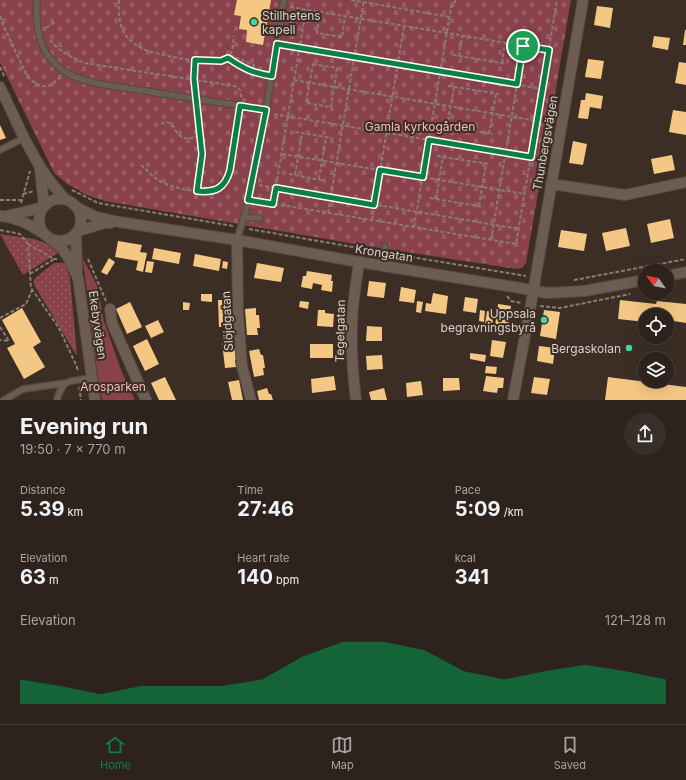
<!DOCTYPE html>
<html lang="en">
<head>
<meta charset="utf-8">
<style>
  body { margin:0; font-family:Inter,sans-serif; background:#392f29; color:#f1f3f6; height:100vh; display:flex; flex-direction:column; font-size:15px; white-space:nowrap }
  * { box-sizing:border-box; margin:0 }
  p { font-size:13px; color:#a7a4a3 }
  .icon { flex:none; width:22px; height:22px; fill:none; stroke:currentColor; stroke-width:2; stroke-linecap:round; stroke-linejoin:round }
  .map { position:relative; height:400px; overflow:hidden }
  .side { display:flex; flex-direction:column; background:#2d221c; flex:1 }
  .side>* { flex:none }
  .needle { width:26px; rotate:303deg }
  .controls { position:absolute; left:638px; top:264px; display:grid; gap:8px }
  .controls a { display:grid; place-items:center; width:36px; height:36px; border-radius:50%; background:#2d221c; box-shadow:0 4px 16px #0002,0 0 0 1px #483f3b; font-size:20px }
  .pin { position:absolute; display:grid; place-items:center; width:34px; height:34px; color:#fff; margin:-17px; border:2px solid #fff; border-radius:50%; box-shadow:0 1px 4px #0007 }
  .round { display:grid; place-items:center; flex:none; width:42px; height:42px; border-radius:21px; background:#392f29 }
  .headline { display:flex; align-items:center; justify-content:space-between; height:68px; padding:0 20px }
  h1 { font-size:22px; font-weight:700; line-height:30px }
  .metrics { display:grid; grid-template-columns:repeat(3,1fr); gap:6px; height:68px; padding:4px 20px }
  .metrics div { display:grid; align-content:center }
  .metrics b { font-size:20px; font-weight:700 }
  .metrics small { font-size:11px; font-weight:400 }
  .metrics p { font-size:11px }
  .chart { height:112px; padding:8px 20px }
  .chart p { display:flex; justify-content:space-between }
  .chart svg { width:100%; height:72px; margin-top:4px; fill:#0b8043; opacity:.7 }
  .tabs { display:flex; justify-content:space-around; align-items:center; height:56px; border-top:1px solid #483f3b; background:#2d221c; font-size:11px; color:#a7a4a3 }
  .tabs a { display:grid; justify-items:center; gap:2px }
  .tabs .on { color:#0b8043 }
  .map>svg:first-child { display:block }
</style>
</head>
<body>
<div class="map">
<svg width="686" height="400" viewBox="0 0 686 400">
  <defs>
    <pattern id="grass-dots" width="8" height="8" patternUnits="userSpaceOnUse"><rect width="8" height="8" fill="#89424b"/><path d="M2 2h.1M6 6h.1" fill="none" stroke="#995c64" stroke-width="1.8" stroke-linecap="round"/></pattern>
    <pattern id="cemetery-stones" width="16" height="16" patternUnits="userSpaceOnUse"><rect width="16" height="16" fill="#89424b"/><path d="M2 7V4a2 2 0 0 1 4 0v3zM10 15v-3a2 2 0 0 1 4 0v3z" fill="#995c64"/></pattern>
  </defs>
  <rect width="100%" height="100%" fill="#3c2e25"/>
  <path fill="url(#grass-dots)" d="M0,234L34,239L51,245L58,253L23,275Z
    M54,263H65L70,278L77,356L34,285V279Z"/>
  <path fill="url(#cemetery-stones)" d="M0,0H571L526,263L522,268L517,269L361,245L105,201L84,194L79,190L69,185L54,173L0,62Z"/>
  <path fill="#89424b" d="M82,257L97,285L104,321L121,370L135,400H102C93,352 90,304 82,257Z"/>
  <path fill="#f4c884" d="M237,0H271L263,45L246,42L247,30L239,29L241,16L234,15Z
    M597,6L613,8L610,28L594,25Z
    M685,30H686V45H683Z
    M654,36L670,38L668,50L652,47Z
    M588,59L604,61L601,79L585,77Z
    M679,62L686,63V85L675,83Z
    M586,93L603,96L601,109L590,107L588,119L578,118L581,100H585Z
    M673,110L686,112V135L669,132Z
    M0,125L6,138L0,140Z
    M573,141L587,144L583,165L569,163Z
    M672,155L675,170L654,174L651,159Z
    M670,219L674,238L651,243L647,224Z
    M626,228L630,246L606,251L602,233Z
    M561,230L587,234L584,251L558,247Z
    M118,241L142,245L140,252L147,253L143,272L136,270L138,261L115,257Z
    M154,248L181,253L179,264L152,259Z
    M195,254L221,259L219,271L193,266Z
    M109,258L115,262L107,275L101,272Z
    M147,261L154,262L152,273L145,272Z
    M223,261L228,262L227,269L222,268Z
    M257,263L284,268L281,282L254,278Z
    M307,271L332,275L331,281H333L332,292L321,290L322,285L313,283L312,289L301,287L303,276H306Z
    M369,281L386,283L384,298L367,296Z
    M401,287L416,290L414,303L399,301Z
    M433,293L448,296L446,314L425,311L426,303L431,304Z
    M201,294H212V302L201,301Z
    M465,297L478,299L476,313L463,311Z
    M218,300H229V306H231L232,319H230V326L219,327Z
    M620,300L656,304L657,301L686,304V323L667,320V315H645V322L618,319Z
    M300,301L309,302L308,309L299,307Z
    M417,301L423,302L421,313L416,312Z
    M130,302L142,327L127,334L116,309Z
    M183,302L190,303L189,310H183Z
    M498,304L511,306L508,328L495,326Z
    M22,308L41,342L33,347L45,367L24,379L7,348L15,344L2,320Z
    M256,308V315H259L260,328H257L258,335H247L245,309Z
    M318,310H325V313L334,314L333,327L317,326Z
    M480,310L485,311L484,322L479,321Z
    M544,310L560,312L556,339L540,336Z
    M487,311L494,312L492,325L485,324Z
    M158,320L164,332L151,338L145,326Z
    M367,326L382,327V341H366Z
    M147,339L159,364L145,371L133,346Z
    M233,340V347H236L238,360H235L236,367L225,368L222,342Z
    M492,340L506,342L503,358L490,356Z
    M310,344H333V358H310Z
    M539,346L555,348L553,364L537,361Z
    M259,349L261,355H263L265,368H263L264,375L254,377L249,351Z
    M470,353L486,355L485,362L470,359Z
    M382,355L383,369L367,370L366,356Z
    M486,366L497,367L496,374L485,373Z
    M334,376L336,390L312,393L311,379Z
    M486,376L504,378L503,388H498L497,393L483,391Z
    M165,377L176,400H159L151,383Z
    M534,377L550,379L547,395L531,393Z
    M608,377L686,387V400H605Z
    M443,378H459L460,390L443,391Z
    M239,380L243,400H232L228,382Z
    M421,381L423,395L407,397L406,383Z
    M267,388L269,394H271L273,400H259L257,391Z
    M384,388L387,400H371L369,392Z"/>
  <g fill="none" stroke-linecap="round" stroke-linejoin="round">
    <g stroke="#564a42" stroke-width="8">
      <path id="lane" d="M37,0C35,25 39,53 61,69C83,85 113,85 139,90C182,97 224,103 266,110
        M0,150L24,138
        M244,218H260
        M237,240L249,200L252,184L266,110L284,0
        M383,266L385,246
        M4,400L23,389L66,383
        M57,400C58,395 62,386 66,383C71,380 86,379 92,378"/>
    </g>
    <g stroke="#564a42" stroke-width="12">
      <path id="street" d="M0,87L24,138L40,167L53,185L65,199
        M40,169L44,205
        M551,184L625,195L686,182
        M237,240L238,315L242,366L251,400
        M78,278L95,400
        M110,309L112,323L146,400
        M356,400C353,376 351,351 352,326C352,305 356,284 359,262
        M513,400L531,304L583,0"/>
    </g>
    <g stroke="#564a42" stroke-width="12">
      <path id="secondary" d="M39 220a21 21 0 1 1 42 0a21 21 0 1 1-42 0Z
        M78,208L96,217L119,222L237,240L359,262L514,287L547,293L584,291L645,280
        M0,216C15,217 31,225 43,233
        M6,216L20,213L43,207
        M78,231L105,223H111
        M76,233V240L77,272
        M51,239L61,247L68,257L78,278
        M667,276L686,272"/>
    </g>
    <path stroke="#887c75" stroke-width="2" stroke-dasharray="4 2" stroke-linecap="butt" d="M119,0C118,13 119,28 128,38C132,42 137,46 143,49C156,55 216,67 227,59C233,54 233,42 234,36
      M351,0L450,17
      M290,7L549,50
      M320,12L317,33L342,37L345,16
      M0,16L5,29L27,76C39,88 48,91 60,77
      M46,28L55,22
      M50,40C59,51 71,57 84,63L235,86C241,89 241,92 241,98
      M285,46L542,89
      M230,55L254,65V72
      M453,55L507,64
      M459,56L462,36
      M228,58C240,67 250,72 265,75
      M195,60L194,79L195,90
      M502,63L505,43
      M313,64L337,68L331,107L306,103Z
      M0,67L5,78
      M294,80L537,121
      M448,86L500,94
      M197,107L202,154L197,191
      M274,114L531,157
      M161,124L166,122L170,123C172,125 174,128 176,131C183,142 190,138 201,136
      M444,126L493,134
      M447,127L454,87
      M295,132L332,138
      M489,134L496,94
      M282,154L525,194
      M437,156L489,164
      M141,165C147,170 152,176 158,180C170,188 207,196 219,188C226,184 228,177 230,170L239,112
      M289,174L326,181
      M295,175L302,133
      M319,179L326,137
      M259,185L519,229
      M72,190L98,203L233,226
      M23,194L34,191
      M430,198L484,207
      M436,199L443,157
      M0,200H21
      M257,201L516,244L557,0
      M21,203L30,171
      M273,204L306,10
      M479,206L486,164
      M328,213L364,0
      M372,220L404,26
      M414,227L451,8L456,0
      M249,229L376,251
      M0,230L20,234L28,244L31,288L59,328L77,367L78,372
      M491,240L525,37
      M28,244L54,259H57
      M393,254L526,276
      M88,259L106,301
      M652,271L659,270
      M30,274L54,259
      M574,280L686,259
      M507,296L511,301L522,303
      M540,306L560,308L630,294
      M0,318L26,304L32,290
      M0,327L9,341L0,340
      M79,387L81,400"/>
    <use href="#lane" stroke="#6c5c51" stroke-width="5.5"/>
    <use href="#street" stroke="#6c5c51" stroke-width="10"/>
    <use href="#secondary" stroke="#6c5c51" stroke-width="10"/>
  </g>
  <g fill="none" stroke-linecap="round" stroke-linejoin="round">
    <g stroke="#fff" stroke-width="8">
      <path id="route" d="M277,44L517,84L523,46L549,50L531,157L429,140L423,177L380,170L374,205L276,188L273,204L248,200L266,110L240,106L230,170C225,188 216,193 197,191L202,154L194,79L195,60L221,61L228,58C244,69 253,73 272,76Z"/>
    </g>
    <use href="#route" stroke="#0b8043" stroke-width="5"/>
  </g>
  <g fill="#46d49e" stroke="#3c2e25" stroke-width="1.5">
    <circle cx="254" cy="22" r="4"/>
    <circle cx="544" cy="320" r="4"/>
    <circle cx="629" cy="348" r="4"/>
  </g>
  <g text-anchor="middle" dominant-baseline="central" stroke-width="4" stroke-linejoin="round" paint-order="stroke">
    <g font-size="12" fill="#d9d0ca" stroke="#3c2e25" text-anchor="end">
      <text x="262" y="15" text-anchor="start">Stillhetens<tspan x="262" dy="14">kapell</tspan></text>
      <text x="536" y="313">Uppsala<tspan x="536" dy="14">begravningsbyrå</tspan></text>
      <text x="621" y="348">Bergaskolan</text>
    </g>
    <g font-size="12" fill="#fbb9be" stroke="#3c2e25">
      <text x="420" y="126">Gamla kyrkogården</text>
      <text x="113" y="386">Arosparken</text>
    </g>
    <g font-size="12" fill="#d9d0ca" stroke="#3c2e25">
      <text transform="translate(545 143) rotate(-80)">Thunbergsvägen</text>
      <text transform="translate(384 253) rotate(9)">Krongatan</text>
      <text transform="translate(227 321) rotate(-93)">Slöjdgatan</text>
      <text transform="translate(98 325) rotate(82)">Ekebyvägen</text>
      <text transform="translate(340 331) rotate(-89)">Tegelgatan</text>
    </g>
  </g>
</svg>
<div class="controls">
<a><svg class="needle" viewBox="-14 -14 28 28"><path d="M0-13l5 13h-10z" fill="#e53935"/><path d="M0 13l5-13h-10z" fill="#a7a4a3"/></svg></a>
<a><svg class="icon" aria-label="locate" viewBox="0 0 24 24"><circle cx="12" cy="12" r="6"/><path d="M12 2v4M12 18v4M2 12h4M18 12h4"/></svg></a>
<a><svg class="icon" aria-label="layers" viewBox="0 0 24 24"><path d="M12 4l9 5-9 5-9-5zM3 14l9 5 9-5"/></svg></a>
</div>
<div class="pin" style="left:523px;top:46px;background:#1e9e55"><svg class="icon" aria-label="arrive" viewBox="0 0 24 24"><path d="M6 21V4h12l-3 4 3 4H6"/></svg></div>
</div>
<section class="side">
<div class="headline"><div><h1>Evening run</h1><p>19:50 · 7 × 770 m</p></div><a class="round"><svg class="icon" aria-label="share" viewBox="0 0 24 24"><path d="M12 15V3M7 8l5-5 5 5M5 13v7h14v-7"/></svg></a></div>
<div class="metrics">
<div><p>Distance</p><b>5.39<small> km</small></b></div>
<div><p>Time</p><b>27:46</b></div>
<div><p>Pace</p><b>5:09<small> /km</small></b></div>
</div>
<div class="metrics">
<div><p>Elevation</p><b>63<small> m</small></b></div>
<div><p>Heart rate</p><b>140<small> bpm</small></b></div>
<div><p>kcal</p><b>341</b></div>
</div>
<div class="chart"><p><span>Elevation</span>121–128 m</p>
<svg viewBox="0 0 160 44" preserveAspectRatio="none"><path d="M0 44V29L10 33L20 38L30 33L40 33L50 33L60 29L70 15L80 6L90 6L100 11L110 24L120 29L130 24L140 20L150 24L160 29V44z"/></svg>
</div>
</section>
<nav class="tabs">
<a class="on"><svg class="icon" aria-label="home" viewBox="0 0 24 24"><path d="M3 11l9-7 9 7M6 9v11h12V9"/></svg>Home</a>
<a><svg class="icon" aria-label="map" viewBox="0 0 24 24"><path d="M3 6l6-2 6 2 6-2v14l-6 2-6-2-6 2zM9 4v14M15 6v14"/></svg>Map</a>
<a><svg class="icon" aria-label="saved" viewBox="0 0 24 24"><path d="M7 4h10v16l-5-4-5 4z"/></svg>Saved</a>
</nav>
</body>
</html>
